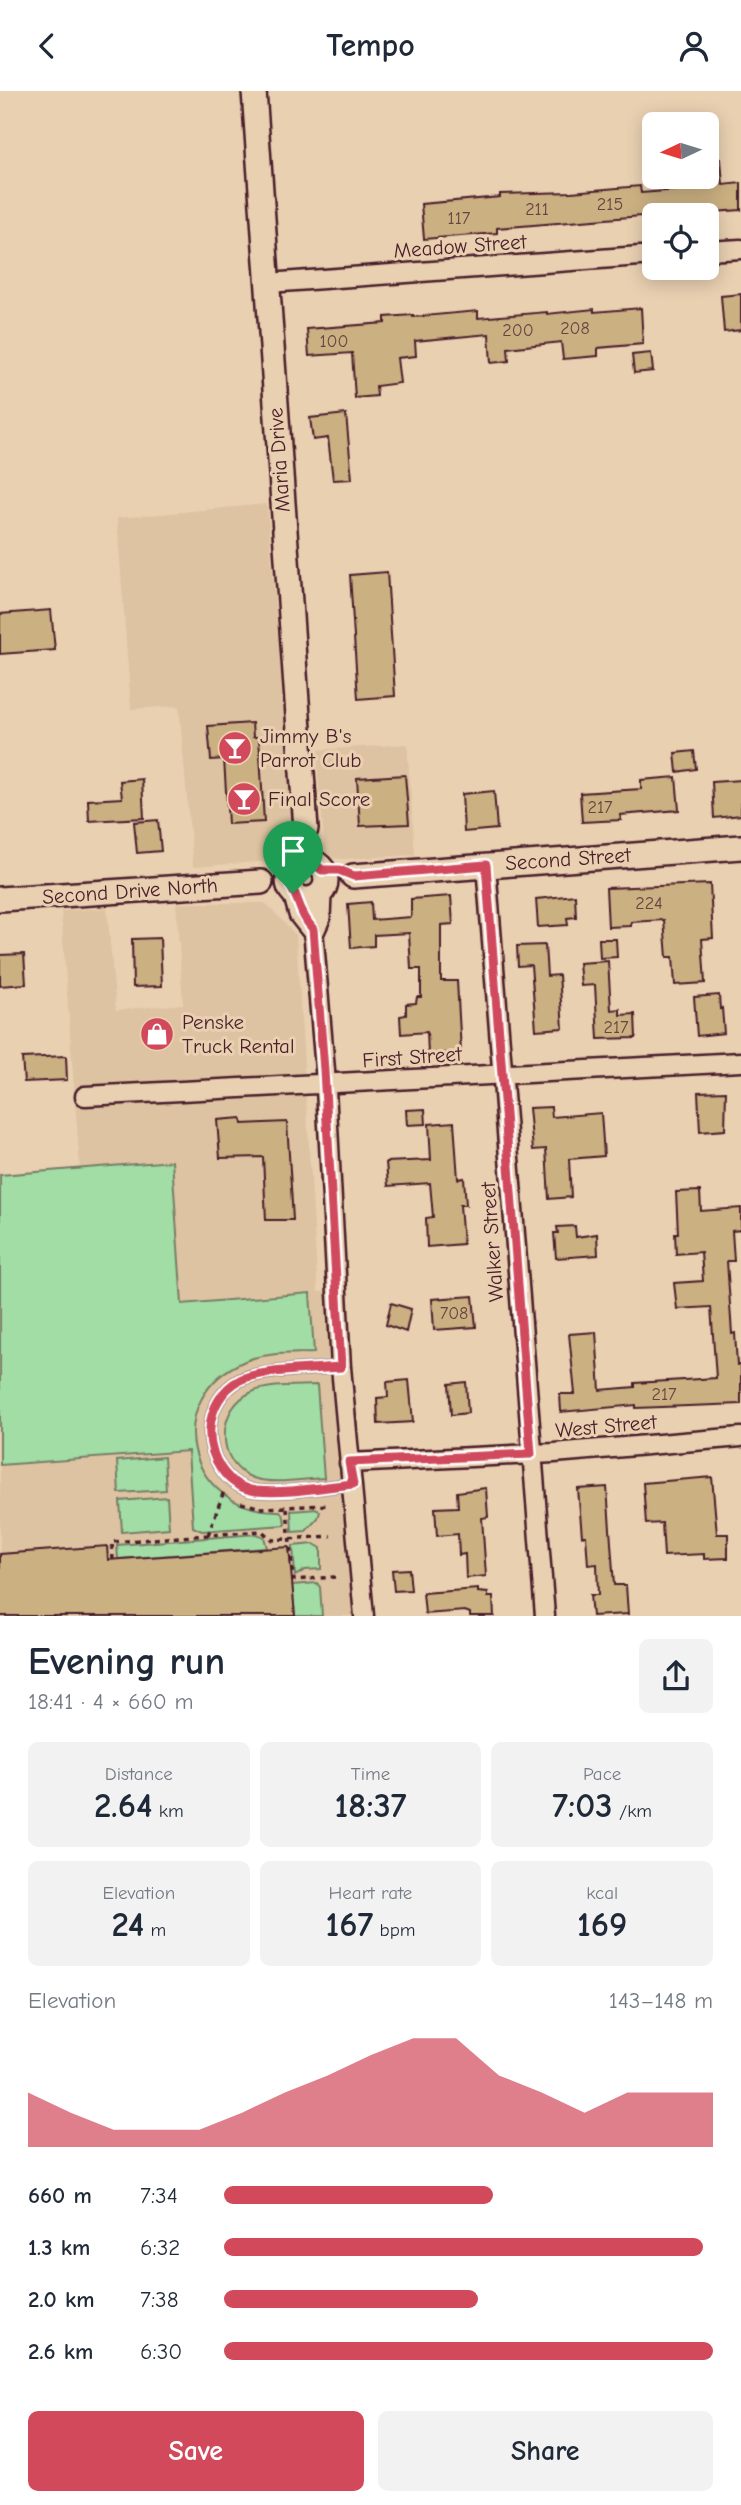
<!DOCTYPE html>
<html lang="en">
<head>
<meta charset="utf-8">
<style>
  body { margin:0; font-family:"Comic Neue",sans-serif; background:#f2f2f3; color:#1f2937; height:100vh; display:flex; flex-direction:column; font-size:26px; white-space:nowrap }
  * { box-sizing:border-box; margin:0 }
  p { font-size:23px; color:#747a83 }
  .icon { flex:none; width:38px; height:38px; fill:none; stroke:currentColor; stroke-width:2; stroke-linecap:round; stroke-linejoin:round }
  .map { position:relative; height:1525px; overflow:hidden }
  .sheet { display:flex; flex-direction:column; background:#fff; flex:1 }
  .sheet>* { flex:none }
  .needle { width:46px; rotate:266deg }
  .fabs { position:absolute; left:642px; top:21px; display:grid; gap:14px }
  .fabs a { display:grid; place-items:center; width:77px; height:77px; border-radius:10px; background:#fff; box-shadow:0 4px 18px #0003; font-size:35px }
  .pin { position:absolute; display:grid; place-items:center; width:60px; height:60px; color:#fff; margin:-72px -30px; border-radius:50% 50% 50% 0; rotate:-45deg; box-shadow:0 0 7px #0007 }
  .pin .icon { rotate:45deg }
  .round { display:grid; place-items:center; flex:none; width:74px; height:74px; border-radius:10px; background:#f2f2f3 }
  .head { display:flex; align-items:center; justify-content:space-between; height:119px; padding:0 28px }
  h1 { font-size:38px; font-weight:600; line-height:52px }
  .metrics { display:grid; grid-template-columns:repeat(3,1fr); gap:10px; height:119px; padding:7px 28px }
  .metrics div { display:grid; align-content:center; border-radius:10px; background:#f2f2f3; text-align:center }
  .metrics b { font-size:35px; font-weight:600 }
  .metrics small { font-size:19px; font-weight:400 }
  .metrics p { font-size:19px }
  .chart { height:196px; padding:14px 28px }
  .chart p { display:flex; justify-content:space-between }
  .chart svg { width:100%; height:126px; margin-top:7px; fill:#d1495b; opacity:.7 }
  .button { display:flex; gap:14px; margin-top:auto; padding:14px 28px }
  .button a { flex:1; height:80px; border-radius:10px; background:#d1495b; color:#fff; font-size:28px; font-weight:600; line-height:80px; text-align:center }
  .button a+a { background:#f2f2f3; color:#1f2937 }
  ul { padding:0 28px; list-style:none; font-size:23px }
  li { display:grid; grid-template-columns:112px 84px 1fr; align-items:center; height:52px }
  li i { height:18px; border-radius:9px; background:#d1495b }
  header { display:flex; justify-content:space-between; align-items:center; height:91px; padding:0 28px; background:#fff; font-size:32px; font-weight:600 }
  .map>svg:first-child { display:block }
</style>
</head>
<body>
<header><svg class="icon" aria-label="back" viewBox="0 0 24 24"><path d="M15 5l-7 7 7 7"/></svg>Tempo<svg class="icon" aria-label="person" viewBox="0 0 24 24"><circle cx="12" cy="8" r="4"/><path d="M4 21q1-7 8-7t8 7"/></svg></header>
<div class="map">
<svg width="741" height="1525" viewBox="0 0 741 1525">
  <rect width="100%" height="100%" fill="#e9d0b1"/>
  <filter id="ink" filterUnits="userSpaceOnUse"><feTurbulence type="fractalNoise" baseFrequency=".0143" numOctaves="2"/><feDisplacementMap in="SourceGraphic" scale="14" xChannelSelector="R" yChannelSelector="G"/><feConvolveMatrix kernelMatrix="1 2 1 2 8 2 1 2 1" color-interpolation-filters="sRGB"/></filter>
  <g filter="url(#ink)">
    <path fill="#ddc3a1" d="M267,413L295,754L291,763L282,769L193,776L179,615L131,618L117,427Z
      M407,653L415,764L344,768L333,767L325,762L316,659Z
      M176,812H265L296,844L318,1201L337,1200L364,1525H0V1084L80,1077L61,820L107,817L116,919L183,913Z"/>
    <path fill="#a1dda4" stroke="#767e68" stroke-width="2" d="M172,1070L182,1213L310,1202L314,1262C293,1263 265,1261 245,1270C159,1306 186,1422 280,1420L284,1426L285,1434L202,1440L193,1436L188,1360L0,1374V1084Z
      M317,1294L324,1387C302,1388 274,1394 253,1387C215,1373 216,1316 252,1301C270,1293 297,1295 317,1294Z
      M164,1366L166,1399L119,1402L117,1370Z
      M167,1406L169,1437L122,1441L120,1410Z
      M317,1418L320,1421L318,1427L306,1440L292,1441L291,1420Z
      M257,1443L264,1446L267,1457L118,1468L117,1454Z
      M314,1453L321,1457V1478L305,1479L295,1485L293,1455Z
      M317,1492L320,1496L322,1525H295L292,1494Z"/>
    <path fill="#cbb082" stroke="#4a1f2b" stroke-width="2" d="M721,68L723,94L741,92V119L699,122V124H654L497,137V142L424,148L421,113L500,106V103L571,101L640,95L641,102L678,99V92L701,91V86H707V69Z
      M741,203V239L724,241L721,205Z
      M641,217L643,253L598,257V265L563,268L561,251L508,257L509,270L491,272L489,243L415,250L416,265L397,267L400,292L376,295L377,305L355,307L352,262L309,265L307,238L385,232V226L413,224V226L478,220V227L547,221V223L594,218V221Z
      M651,262L653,280L634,282L632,264Z
      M346,323L352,388L333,389L328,347L313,349L310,327Z
      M387,481L395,605L358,608L350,484Z
      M51,519L55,559L0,563V523Z
      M252,632L253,646H259L264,731L228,733L224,668L211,669L208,635Z
      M694,660L696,678L677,681L675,662Z
      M405,684L409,733L360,735L357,687Z
      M676,686L679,719L620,724L621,729L582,731L580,702L641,698V689Z
      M142,688L144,727L89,730L88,709L122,707L120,690Z
      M741,689V724L714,727L712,691Z
      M494,700L497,738L464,741L462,703Z
      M158,729L161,760L137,762L134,731Z
      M710,793L713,847L702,848L705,892L675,894L673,866H667L664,829L631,831V835L608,836L606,797Z
      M575,804L576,826L567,827L568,834L538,836L536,808Z
      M451,805L453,833L441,834V890H457L461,961L428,963L427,941L401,943L400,925L406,924V913L416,912L417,906H421V878H411L409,842L374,844V855L351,857L348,813L371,811L372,829L411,826V808Z
      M160,847L162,895L133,896L132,848Z
      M599,848H616L617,866L600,867Z
      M545,854L547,885L559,884L563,937L536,939L531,874L518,875L517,855Z
      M24,863L26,893L0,895V864Z
      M608,870L611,919L620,918V924L635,923L636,947L598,948L595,894L581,895L579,872Z
      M719,904L720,918L722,917L724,942L697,945L694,906Z
      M66,965L67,989L24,991L22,967Z
      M726,1000L725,1039L700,1041L698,1001Z
      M551,1016L552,1026L601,1022L604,1065L569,1068L571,1106L549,1108L546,1058L533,1059L529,1017Z
      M425,1018L426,1033L407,1034L406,1019Z
      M241,1027L242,1033L287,1031L293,1129H266L263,1066L220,1067L217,1029Z
      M454,1031L458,1088L464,1087L466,1114H460L463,1153L427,1156L426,1127L433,1126L430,1092L388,1095L386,1071L431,1069L429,1033Z
      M700,1100L701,1120L741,1117V1139L732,1140L734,1170H727L732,1243L735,1242L737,1274H741V1313L636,1317V1314L561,1321L560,1303H575L569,1243L596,1241L600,1299L635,1296V1292L716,1287L711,1216L677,1218L674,1192L703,1190L701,1161L676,1163L675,1142H678L676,1101Z
      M575,1135L576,1146L597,1143L598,1164L556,1167L554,1142H558L557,1136Z
      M473,1205L476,1236L434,1239L432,1208Z
      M391,1212L411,1218L406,1241L386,1234Z
      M409,1289L413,1331L378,1333L377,1307L388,1306L387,1291Z
      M466,1291L468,1322L451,1324L449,1293Z
      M712,1386L717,1443H728V1467L704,1468V1463L664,1465L662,1432L646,1433L643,1392Z
      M607,1396L614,1494H626L628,1523L592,1525L590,1504H598L597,1473L588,1474L586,1445H582L578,1398Z
      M486,1397L488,1426L482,1427L486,1485L466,1487L465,1463L459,1464L458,1443L437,1445L435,1417L458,1416L457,1401Z
      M107,1455L108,1469L289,1456L295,1525H0V1463Z
      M409,1478L411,1499L394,1500L392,1479Z
      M478,1498V1501L488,1502V1506H493L494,1525H470V1522L465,1520L425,1523L423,1502Z"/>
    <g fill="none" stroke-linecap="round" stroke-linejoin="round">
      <g stroke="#4a1f2b" stroke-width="14">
        <path id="service" d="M341,1276C318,1278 259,1279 240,1289C222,1298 211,1318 210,1337C208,1365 226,1396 256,1400C287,1403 322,1396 353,1393"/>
      </g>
      <g stroke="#4a1f2b" stroke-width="23">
        <path id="minor" d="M707,160L741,158
          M268,192L654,164
          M486,774L545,1525
          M313,838L325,979L341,1276L364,1525
          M85,1005L741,971
          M349,1372L554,1362L741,1346"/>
      </g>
      <g stroke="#4a1f2b" stroke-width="28">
        <path id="tertiary" d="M254,0L306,738
          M288 789a19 19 0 1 1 38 0a19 19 0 1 1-38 0Z
          M353,785L741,756
          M296,805L301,823L313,838L318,827L319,804
          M0,808L261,791"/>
      </g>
      <path stroke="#4a1f2b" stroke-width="3.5" stroke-dasharray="5 5" stroke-linecap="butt" d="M241,1412L262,1417L329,1414
        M287,1417L293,1489L335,1486
        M208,1444L224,1400
        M113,1469L112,1451L262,1440L272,1449L331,1445"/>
      <use href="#service" stroke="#e9d0b1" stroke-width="9"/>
      <use href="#minor" stroke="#e9d0b1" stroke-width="18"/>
      <use href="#tertiary" stroke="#e9d0b1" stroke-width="23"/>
    </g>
  </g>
  <g fill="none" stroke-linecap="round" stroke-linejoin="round" filter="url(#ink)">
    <g stroke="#fff" stroke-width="14">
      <path id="route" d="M303,771L315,773L322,779H339L354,785L486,774L531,1363L349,1371L353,1393C322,1396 287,1403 256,1400C226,1396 208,1365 210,1337C211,1318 222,1298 240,1289C258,1279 318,1278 341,1276L324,979L313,838C304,828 302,821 297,808C293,796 285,792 292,777Z"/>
    </g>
    <use href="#route" stroke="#d1495b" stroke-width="9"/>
  </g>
  <defs>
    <g id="bar-disc" transform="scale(1.75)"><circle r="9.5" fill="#d1495b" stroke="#e9d0b1"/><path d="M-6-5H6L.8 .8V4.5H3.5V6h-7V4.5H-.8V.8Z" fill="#fff"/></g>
    <g id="shop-disc" transform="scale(1.75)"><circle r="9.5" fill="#d1495b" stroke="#e9d0b1"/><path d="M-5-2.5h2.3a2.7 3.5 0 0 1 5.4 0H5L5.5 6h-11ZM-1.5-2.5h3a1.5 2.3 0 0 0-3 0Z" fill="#fff"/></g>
  </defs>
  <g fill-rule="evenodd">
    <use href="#bar-disc" x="235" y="657"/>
    <use href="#bar-disc" x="244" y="708"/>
    <use href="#shop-disc" x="157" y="943"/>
  </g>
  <g text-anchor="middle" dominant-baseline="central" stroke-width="6" stroke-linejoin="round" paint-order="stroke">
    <g font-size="18" fill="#6a4341">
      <text x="610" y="113">215</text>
      <text x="537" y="118">211</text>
      <text x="459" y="127">117</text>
      <text x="575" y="237">208</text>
      <text x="518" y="239">200</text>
      <text x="334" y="250">100</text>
      <text x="600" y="716">217</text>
      <text x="649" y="812">224</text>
      <text x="616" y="936">217</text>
      <text x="454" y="1222">708</text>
      <text x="664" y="1303">217</text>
    </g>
    <g font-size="21" fill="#4a1f2b" stroke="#e9d0b1">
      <text transform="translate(460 155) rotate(-4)">Meadow Street</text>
      <text transform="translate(279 369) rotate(-94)">Maria Drive</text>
      <text transform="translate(568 768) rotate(-4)">Second Street</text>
      <text transform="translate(130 800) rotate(-4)">Second Drive North</text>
      <text transform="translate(412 966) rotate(-4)">First Street</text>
      <text transform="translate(492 1151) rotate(-94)">Walker Street</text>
      <text transform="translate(606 1335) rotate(-5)">West Street</text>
    </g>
    <g font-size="21" fill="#4a1f2b" stroke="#e9d0b1" text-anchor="start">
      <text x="260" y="645">Jimmy B's<tspan x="260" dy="24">Parrot Club</tspan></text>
      <text x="268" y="708">Final Score</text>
      <text x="182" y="931">Penske<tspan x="182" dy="24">Truck Rental</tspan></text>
    </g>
  </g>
</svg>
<div class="fabs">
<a><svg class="needle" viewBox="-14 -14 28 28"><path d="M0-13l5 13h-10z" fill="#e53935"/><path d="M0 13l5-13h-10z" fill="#747a83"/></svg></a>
<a><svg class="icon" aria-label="locate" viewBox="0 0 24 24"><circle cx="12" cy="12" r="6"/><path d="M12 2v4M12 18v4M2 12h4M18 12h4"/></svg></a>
</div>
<div class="pin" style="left:293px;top:802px;background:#1e9e55"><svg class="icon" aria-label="arrive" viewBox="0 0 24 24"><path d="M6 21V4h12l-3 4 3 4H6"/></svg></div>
</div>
<section class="sheet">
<div class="head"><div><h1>Evening run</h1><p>18:41 · 4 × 660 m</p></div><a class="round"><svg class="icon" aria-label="share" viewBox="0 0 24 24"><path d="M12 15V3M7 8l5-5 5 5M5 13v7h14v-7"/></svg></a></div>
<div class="metrics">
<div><p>Distance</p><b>2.64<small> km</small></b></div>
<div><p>Time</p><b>18:37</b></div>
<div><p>Pace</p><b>7:03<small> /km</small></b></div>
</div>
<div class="metrics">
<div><p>Elevation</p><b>24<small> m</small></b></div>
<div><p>Heart rate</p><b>167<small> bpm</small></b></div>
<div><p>kcal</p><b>169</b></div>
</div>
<div class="chart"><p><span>Elevation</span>143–148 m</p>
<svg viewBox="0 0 160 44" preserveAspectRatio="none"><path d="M0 44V25L10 32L20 38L30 38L40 38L50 32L60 25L70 19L80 12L90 6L100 6L110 19L120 25L130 32L140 25L150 25L160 25V44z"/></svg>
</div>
<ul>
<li><b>660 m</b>7:34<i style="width:55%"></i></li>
<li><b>1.3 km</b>6:32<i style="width:98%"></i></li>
<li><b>2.0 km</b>7:38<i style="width:52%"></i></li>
<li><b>2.6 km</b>6:30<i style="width:100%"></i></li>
</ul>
<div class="button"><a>Save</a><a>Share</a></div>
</section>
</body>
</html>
